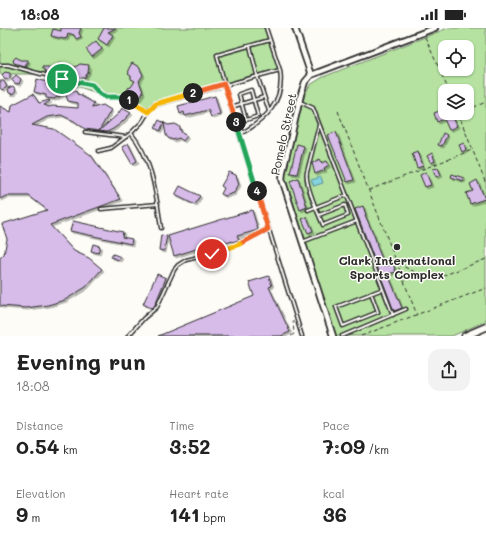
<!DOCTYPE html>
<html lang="en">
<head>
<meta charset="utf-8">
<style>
  body { margin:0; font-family:Mali,sans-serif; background:#f2f2f2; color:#222; height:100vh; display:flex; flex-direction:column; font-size:15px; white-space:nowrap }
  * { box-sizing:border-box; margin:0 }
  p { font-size:13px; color:#767676 }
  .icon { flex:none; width:22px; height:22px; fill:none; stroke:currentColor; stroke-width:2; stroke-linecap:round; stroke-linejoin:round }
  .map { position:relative; height:308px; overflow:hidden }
  .sheet { display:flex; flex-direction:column; background:#fff; flex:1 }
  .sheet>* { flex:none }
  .buttons { position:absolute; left:438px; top:12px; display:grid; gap:8px }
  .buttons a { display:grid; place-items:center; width:36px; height:36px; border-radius:8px; background:#fff; box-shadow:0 1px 3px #0004; font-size:20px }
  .pin { position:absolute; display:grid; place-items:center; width:34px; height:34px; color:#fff; margin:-17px; border:2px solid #fff; border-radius:50%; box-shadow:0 1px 4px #0007 }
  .km { position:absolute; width:20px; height:20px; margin:-10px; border-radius:50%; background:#222; color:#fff; font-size:11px; line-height:20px; text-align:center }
  .round { display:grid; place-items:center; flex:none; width:42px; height:42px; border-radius:12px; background:#f2f2f2 }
  .headline { display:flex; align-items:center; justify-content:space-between; height:68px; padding:0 16px }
  h1 { font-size:22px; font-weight:700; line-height:30px }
  .stats { display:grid; grid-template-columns:repeat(3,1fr); gap:6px; height:68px; padding:4px 16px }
  .stats div { display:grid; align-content:center }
  .stats b { font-size:20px; font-weight:700 }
  .stats small { font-size:11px; font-weight:400 }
  .stats p { font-size:11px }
  .status { display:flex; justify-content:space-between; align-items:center; height:28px; padding:0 20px; background:#fff; direction:ltr }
  .status svg { height:11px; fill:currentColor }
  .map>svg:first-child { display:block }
</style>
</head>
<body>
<div class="status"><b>18:08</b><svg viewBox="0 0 49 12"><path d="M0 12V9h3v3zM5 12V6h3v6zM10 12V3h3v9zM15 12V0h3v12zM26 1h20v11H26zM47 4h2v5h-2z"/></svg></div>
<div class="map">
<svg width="486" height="308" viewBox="0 0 486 308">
  <defs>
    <filter id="shadow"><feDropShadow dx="2" dy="2" stdDeviation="0" flood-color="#0004"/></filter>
  </defs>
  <rect width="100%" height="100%" fill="#fdfcf7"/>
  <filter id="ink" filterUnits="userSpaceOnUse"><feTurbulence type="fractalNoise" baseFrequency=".025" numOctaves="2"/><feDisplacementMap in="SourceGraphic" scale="8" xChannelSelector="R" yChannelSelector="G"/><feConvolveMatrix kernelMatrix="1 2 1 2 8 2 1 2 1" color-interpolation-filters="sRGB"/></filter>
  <g filter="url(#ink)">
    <path fill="#b5e2a0" stroke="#708666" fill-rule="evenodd" d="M0,0H267L280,42L150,81L100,66L41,46H0Z
      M448,0H486V293L452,308H335L284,145L305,66L310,57L323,49ZM445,19H467V41H445ZM445,63H467V85H445Z"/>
    <path fill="#84d3e0" stroke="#609098" d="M321,149L323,155L314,158L311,152Z"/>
    <path fill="#d7bbe9" stroke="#2b2b2b" filter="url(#shadow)" d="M61,0H81L79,5L81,9L76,11L74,7L68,5L67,10L64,11L51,8L53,1L61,3Z
      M104,0H116L108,4L113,7L107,17L98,11Z
      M96,13L102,21L92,29L86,21Z
      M16,29L20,32H28V35H26L27,39L14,35L13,32Z
      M59,35L75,39L80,36L89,37L88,45L86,47L85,50H82L80,51L57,46Z
      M132,35L139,39L143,47L139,53L143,64L139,71L134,72L129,70L128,67V60L131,59L135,53L131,51V48L128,46L129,45L128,42Z
      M42,39H49L57,42L49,45L46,44Z
      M5,44L10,45V50L5,52L2,47Z
      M16,47L21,51L19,56L14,55L12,51Z
      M37,51L47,54L46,57L52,58L54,56L77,64V66L82,67L81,68L94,75L92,80L103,77L111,82L99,103L85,101L74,93L61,87L47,89L32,97L54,101L91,127L121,171L50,197L74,223L89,230L102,241L86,259L65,272L48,277L26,280L0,278V230L4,226L7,211L2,196L47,182L29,168H6L0,171V78L11,84L12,77L33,66L39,75L49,72L50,73L44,77L47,78L48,79L52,78L78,80V75L68,73L65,65L54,71L46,70V67L34,64Z
      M0,53H4L7,59L2,62L0,60Z
      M13,58L16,62L13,66L9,65L8,60Z
      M215,68L220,86L211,89L208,82L185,88L184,84L180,86L178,78Z
      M122,80L131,85L120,96L113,101L107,104L99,103L118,86Z
      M445,81V85H451L457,98L449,102L444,91L437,94L434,85Z
      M159,92L168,97L175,96L179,98L182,105L187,108L183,113L179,110L173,112L168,110L166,107L164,95L160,103L155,100Z
      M336,104L354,152L347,154L328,107Z
      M443,105L447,107L442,118L438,117Z
      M128,115L137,133L132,136L122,119Z
      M464,115L466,122L462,124L459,117Z
      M297,116L304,118L297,146L290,145Z
      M418,123L423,138L417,140L412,125Z
      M432,125L435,133L431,135L427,128Z
      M320,131L322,135L327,133L329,137L324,140L325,142L315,146L312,135Z
      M438,140L441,147L436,149L433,141Z
      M229,144L236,147L239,156L234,165L225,168L221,166L224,160L221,158Z
      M426,144L431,157L425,159L420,147Z
      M452,146L464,150L463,153L451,149Z
      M298,150L307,179L300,182L290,153Z
      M477,152L485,171L470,176L466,165L473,163L470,156Z
      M180,158L200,168L195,177L175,167Z
      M363,178L366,187H365L374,207L377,216H376L385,238L393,236L396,244L388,246L402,280L394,283L355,181Z
      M252,182L258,202L237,208L239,212L232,214V213L227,215L225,212L174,228L168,208Z
      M307,189L313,203L308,205L302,191Z
      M73,193L123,204L122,209L132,211L131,216L70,203Z
      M161,207L167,208L164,223L159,222Z
      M93,216L100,218L98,225L91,223Z
      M113,226L121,229L119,232L111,229Z
      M157,246L166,250L154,279L151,280L143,276Z
      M269,248L272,258L269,259L290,304L281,308H158L254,268L249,254Z"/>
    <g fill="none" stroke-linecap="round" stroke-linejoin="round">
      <g stroke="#2b2b2b" stroke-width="5">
        <path id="service" d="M270,12L217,27L231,80L302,308
          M250,18L257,47L269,83
          M0,37H8L41,46L92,57L100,66L106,69H123L148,84
          M251,62L258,88L246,92L239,66Z
          M300,74L313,80L393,287
          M231,79L264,69
          M319,97L307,144C304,155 318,185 323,197L348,187L345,177L319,187
          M85,104L126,109
          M240,106C266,92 285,73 280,42
          M98,123L111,120L131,105
          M101,181L158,176
          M308,182L347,167
          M161,200C156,166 153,132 131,105L142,94L150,81L156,76L280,42L266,0
          M302,214L357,193
          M371,265L378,284L343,298L336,279L383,261
          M128,308L144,290L157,279L174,242L178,237L186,232L219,224L268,201
          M342,308L406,281"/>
      </g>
      <g stroke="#2b2b2b" stroke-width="8">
        <path id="minor" d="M295,0L311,47
          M311,47L305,54L301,66L283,143L282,151L333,308
          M311,47L435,0"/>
      </g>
      <g stroke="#2b2b2b" stroke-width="9">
        <path id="secondary" d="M465,308L486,299"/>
      </g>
      <path stroke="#2b2b2b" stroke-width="1" stroke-dasharray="4 3" stroke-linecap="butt" d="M425,9L449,63
        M467,82L486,74
        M338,83L417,287
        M458,85L486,156
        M369,162L472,122
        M398,236L432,252L486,231
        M291,308L294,306L293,293
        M361,308L486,260"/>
      <use href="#service" stroke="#fdfcf7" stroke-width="2"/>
      <use href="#minor" stroke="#fdfcf7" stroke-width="4.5"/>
      <use href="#secondary" stroke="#fdfcf7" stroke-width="6"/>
    </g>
  </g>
  <g fill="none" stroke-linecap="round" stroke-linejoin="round" filter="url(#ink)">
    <g stroke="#fff" stroke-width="8">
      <path id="split-1" d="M62,51L92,57L100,66L106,69H123L129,72"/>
    </g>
    <g stroke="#fff" stroke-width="8">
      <path id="split-2" d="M129,72L148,84L156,76L193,65"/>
    </g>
    <g stroke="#fff" stroke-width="8">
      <path id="split-3" d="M193,65L224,56L236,94"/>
    </g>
    <g stroke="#fff" stroke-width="8">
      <path id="split-4" d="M236,94L257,163"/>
    </g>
    <g stroke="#fff" stroke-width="8">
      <path id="split-5" d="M240,216L268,201L257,163"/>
    </g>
    <g stroke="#fff" stroke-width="8">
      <path id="split-6" d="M212,226L240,216"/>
    </g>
    <use href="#split-1" stroke="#22a559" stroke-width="5"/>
    <use href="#split-2" stroke="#f5b400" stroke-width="5"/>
    <use href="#split-3" stroke="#f0652b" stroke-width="5"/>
    <use href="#split-4" stroke="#22a559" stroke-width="5"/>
    <use href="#split-5" stroke="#f0652b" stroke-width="5"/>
    <use href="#split-6" stroke="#f5b400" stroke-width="5"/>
  </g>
  <circle fill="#2b2b2b" stroke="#fdfcf7" stroke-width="1.5" cx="397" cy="219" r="4"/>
  <g text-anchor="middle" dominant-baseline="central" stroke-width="3" stroke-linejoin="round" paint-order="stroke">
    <g font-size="12" fill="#2b2b2b" stroke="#fdfcf7">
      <text transform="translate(283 106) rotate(-78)">Pomelo Street</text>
    </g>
    <g font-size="12" font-weight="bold" fill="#2b2b2b" stroke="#fdfcf7">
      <text x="397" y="232">Clark International<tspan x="397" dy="14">Sports Complex</tspan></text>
    </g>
  </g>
</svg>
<div class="buttons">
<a><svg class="icon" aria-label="locate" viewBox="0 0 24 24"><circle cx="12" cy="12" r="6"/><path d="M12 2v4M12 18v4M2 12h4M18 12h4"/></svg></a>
<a><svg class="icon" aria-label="layers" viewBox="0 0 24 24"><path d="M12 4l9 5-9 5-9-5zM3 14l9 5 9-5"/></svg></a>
</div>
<div class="pin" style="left:62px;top:51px;background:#1e9e55"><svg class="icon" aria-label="arrive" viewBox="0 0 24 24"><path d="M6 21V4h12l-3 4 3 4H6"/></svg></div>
<div class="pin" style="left:212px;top:226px;background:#d93025"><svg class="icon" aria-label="check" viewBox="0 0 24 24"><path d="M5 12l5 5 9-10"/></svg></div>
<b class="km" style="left:129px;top:72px">1</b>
<b class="km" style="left:193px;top:65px">2</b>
<b class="km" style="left:236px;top:94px">3</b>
<b class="km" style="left:257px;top:163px">4</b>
</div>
<section class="sheet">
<div class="headline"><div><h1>Evening run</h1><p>18:08</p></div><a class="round"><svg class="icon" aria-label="share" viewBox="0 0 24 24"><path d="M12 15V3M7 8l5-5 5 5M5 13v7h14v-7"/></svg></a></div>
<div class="stats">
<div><p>Distance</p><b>0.54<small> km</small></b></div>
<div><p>Time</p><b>3:52</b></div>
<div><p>Pace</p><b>7:09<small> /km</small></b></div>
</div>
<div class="stats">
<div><p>Elevation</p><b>9<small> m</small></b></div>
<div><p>Heart rate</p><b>141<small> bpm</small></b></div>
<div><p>kcal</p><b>36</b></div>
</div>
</section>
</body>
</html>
